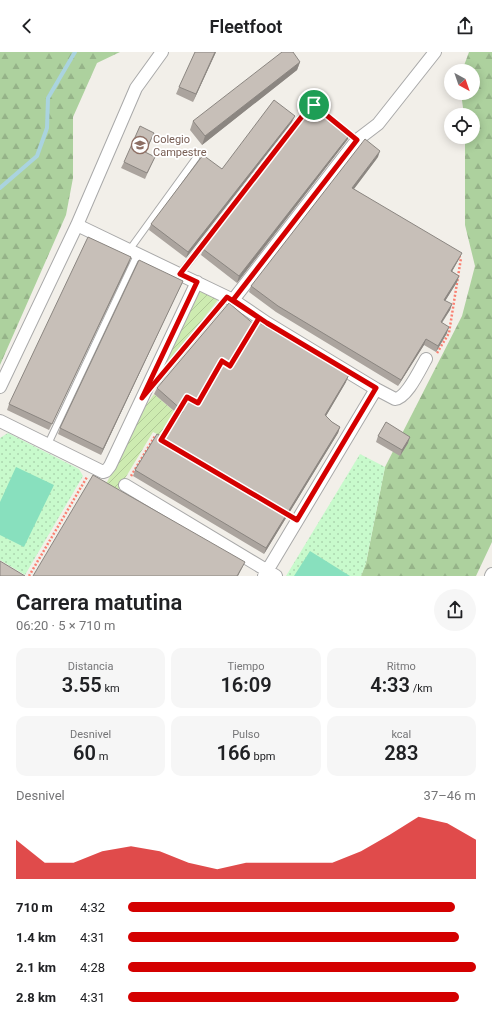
<!DOCTYPE html>
<html lang="es">
<head>
<meta charset="utf-8">
<style>
  body { margin:0; font-family:Roboto,sans-serif; background:#f6f6f6; color:#202124; height:100vh; display:flex; flex-direction:column; font-size:15px; white-space:nowrap }
  * { box-sizing:border-box; margin:0 }
  p { font-size:13px; color:#757577 }
  .icon { flex:none; width:22px; height:22px; fill:none; stroke:currentColor; stroke-width:2; stroke-linecap:round; stroke-linejoin:round }
  .map { position:relative; height:524px; overflow:hidden }
  .details { display:flex; flex-direction:column; background:#fff; flex:1 }
  .details>* { flex:none }
  .needle { width:26px; rotate:140deg }
  .buttons { position:absolute; left:444px; top:12px; display:grid; gap:8px }
  .buttons a { display:grid; place-items:center; width:36px; height:36px; border-radius:50%; background:#fff; box-shadow:0 2px 10px #0003; font-size:20px }
  .pin { position:absolute; display:grid; place-items:center; width:34px; height:34px; color:#fff; margin:-17px; border:2px solid #fff; border-radius:50%; box-shadow:0 1px 4px #0007 }
  .round { display:grid; place-items:center; flex:none; width:42px; height:42px; border-radius:21px; background:#f6f6f6 }
  .headline { display:flex; align-items:center; justify-content:space-between; height:68px; padding:0 16px }
  h1 { font-size:22px; font-weight:600; line-height:30px }
  .figures { display:grid; grid-template-columns:repeat(3,1fr); gap:6px; height:68px; padding:4px 16px }
  .figures div { display:grid; align-content:center; border-radius:10px; background:#f6f6f6; text-align:center }
  .figures b { font-size:20px; font-weight:600 }
  .figures small { font-size:11px; font-weight:400 }
  .figures p { font-size:11px }
  .chart { height:112px; padding:8px 16px }
  .chart p { display:flex; justify-content:space-between }
  .chart svg { width:100%; height:72px; margin-top:4px; fill:#d40000; opacity:.7 }
  ul { padding:0 16px; list-style:none; font-size:13px }
  li { display:grid; grid-template-columns:64px 48px 1fr; align-items:center; height:30px }
  li i { height:10px; border-radius:5px; background:#d40000 }
  header { display:flex; justify-content:space-between; align-items:center; height:52px; padding:0 16px; background:#fff; font-size:18px; font-weight:600 }
  .map>svg:first-child { display:block }
</style>
</head>
<body>
<header><svg class="icon" aria-label="back" viewBox="0 0 24 24"><path d="M15 5l-7 7 7 7"/></svg>Fleetfoot<svg class="icon" aria-label="share" viewBox="0 0 24 24"><path d="M12 15V3M7 8l5-5 5 5M5 13v7h14v-7"/></svg></header>
<div class="map">
<svg width="492" height="524" viewBox="0 0 492 524">
  <defs>
    <pattern id="forest-firs" width="22" height="20" patternUnits="userSpaceOnUse"><rect width="22" height="20" fill="#add19e"/><path d="M5 1l3.5 6h-7zM16 11l3.5 6h-7z" fill="#95b388"/></pattern>
    <pattern id="park-dots" width="8" height="8" patternUnits="userSpaceOnUse"><rect width="8" height="8" fill="#c8facc"/><path d="M2 2h.1M6 6h.1" fill="none" stroke="#acd6af" stroke-width="1.8" stroke-linecap="round"/></pattern>
    <pattern id="garden-furrows" width="10" height="10" patternUnits="userSpaceOnUse"><rect width="10" height="10" fill="#cdebb0"/><path d="M-1 1l2-2M0 10L10 0M9 11l2-2" fill="none" stroke="#b0c997"/></pattern>
  </defs>
  <rect width="100%" height="100%" fill="#f2efe9"/>
  <path fill="url(#forest-firs)" d="M0,0H120L97,11L73,65V126L66,163L0,313Z
    M469,0H492V490L476,524H361L366,511L385,415L462,264L475,214L465,173V85H473V63H464L461,41H473V19H462Z"/>
  <path fill="url(#park-dots)" d="M8,381L79,417L83,424L25,523L0,508V386Z
    M360,402L385,415L366,511L361,524H286Z"/>
  <path fill="url(#garden-furrows)" d="M200,239L218,248L168,311L166,309Z
    M154,342L175,360L161,384L153,380L115,443L104,436L145,355Z"/>
  <path fill="#88e0be" d="M16,415L54,433L24,495L0,483V450Z
    M310,499L350,524H294Z"/>
  <g fill="none" stroke-linecap="round" stroke-linejoin="round">
    <path stroke="#aad3df" stroke-width="4" d="M0,136L37,104L47,76L48,46L75,0"/>
    <g stroke="#a9a9a9" stroke-width="8">
      <path id="service" d="M130,197L196,106
        M180,222L310,54L313,52L320,58
        M153,333L227,245
        M48,392L138,201"/>
    </g>
    <g stroke="#a9a9a9" stroke-width="14">
      <path id="minor" d="M77,173L233,248L267,271L376,337L395,347C407,346 420,317 426,307
        M233,248L357,88L378,72L435,0
        M0,335L77,173L136,36L162,0
        M0,369L103,420L106,419L110,414L197,230
        M125,433L276,524
        M264,524L376,337
        M491,524L492,522"/>
    </g>
    <path stroke="#fa8072" stroke-width="2.5" stroke-dasharray="2 2" stroke-linecap="butt" d="M437,301L449,281L461,206L458,204
      M162,387L178,359
      M131,424L155,384L159,386
      M29,524L87,425"/>
    <use href="#service" stroke="#fff" stroke-width="6"/>
    <use href="#minor" stroke="#fff" stroke-width="12"/>
  </g>
  <path fill="#aba49e" d="M216,0L193,50L176,42L179,35Z
    M300,10L297,18L202,93L190,78L193,69Z
    M292,70L186,206L149,178L151,172L222,117Z
    M154,81L146,101L155,105L145,127L121,116L124,110Z
    M348,87L237,231L201,203L203,197Z
    M378,105L354,137L459,207L452,219L459,224L457,230L445,249L452,252L450,258L442,271L447,281L436,300L424,293L398,334L276,260L249,240L251,234Z
    M129,211L49,378L7,358L9,352Z
    M183,229L180,235L101,403L58,382L60,376Z
    M256,274L346,330L326,364L332,370L340,375L338,381L264,502L133,424L135,418L165,386L180,364L154,342L157,336Z
    M378,384L408,391L400,404L376,390Z"/>
  <path fill="#8b8681" d="M215,0H216L193,50L196,42Z
    M300,10L297,18L202,93L205,84Z
    M295,64L292,70L186,206L188,200Z
    M351,81L348,87L237,231L239,224Z
    M380,99L378,105L350,142L352,136Z
    M462,201L459,207L449,225L451,219Z
    M131,205L129,211L49,378L52,372Z
    M459,224L457,230L442,254L444,248Z
    M183,229L180,235L101,403L103,397Z
    M452,252L450,258L438,276L441,270Z
    M449,275L447,281L436,300L438,294Z
    M426,287L424,293L398,334L401,328Z
    M349,323L346,330L323,369L325,363Z
    M340,375L338,381L264,502L266,496Z
    M410,385L408,391L400,404L402,398Z
    M245,510L238,524H237Z"/>
  <path fill="#c7bfb8" stroke="#8b8681" d="M195,0H215L196,42L179,35Z
    M282,0H293L300,10L205,84L193,69Z
    M274,48L295,64L188,200L151,172L203,103L222,117Z
    M315,52L351,81L239,224L203,197Z
    M140,74L154,81L145,100L155,105L147,121L124,110Z
    M365,87L380,99L352,136L462,201L451,219L459,224L444,248L452,252L441,270L449,275L438,294L426,287L401,328L278,254L251,234Z
    M88,185L131,205L52,372L9,352Z
    M139,208L183,229L103,397L60,376Z
    M229,251L256,274L258,270L349,323L325,363L332,370L340,375L266,496L135,418L157,382L165,386L183,359L157,336Z
    M386,370L410,385L402,398L378,384Z
    M93,423L245,510L237,524H33Z
    M0,509L25,524H0Z"/>
  <g fill="none" stroke-linecap="round" stroke-linejoin="round">
    <g stroke="#fff" stroke-width="8">
      <path id="route" d="M314,53L310,54L180,222L197,230L142,346L227,245L259,266L230,314L222,309L198,351L187,345L161,388L297,468L376,336L267,271L233,248L357,88L314,53"/>
    </g>
    <use href="#route" stroke="#d40000" stroke-width="5"/>
  </g>
  <defs>
    <g id="school-ring" transform="scale(0.9)"><circle r="9.5" fill="#fff" stroke="#8d6e63" stroke-width="1.5"/><path d="M0-5L7-2L0 1L-7-2ZM-4 1L0 2.5L4 1V4Q0 6-4 4Z" fill="#8d6e63"/></g>
  </defs>
  <g fill-rule="evenodd">
    <use href="#school-ring" x="140" y="93"/>
  </g>
  <g text-anchor="middle" dominant-baseline="central" stroke-width="3.5" stroke-linejoin="round" paint-order="stroke">
    <g font-size="11" fill="#785e54" stroke="#fff" text-anchor="start">
      <text x="153" y="87">Colegio<tspan x="153" dy="13">Campestre</tspan></text>
    </g>
  </g>
</svg>
<div class="buttons">
<a><svg class="needle" viewBox="-14 -14 28 28"><path d="M0-13l5 13h-10z" fill="#e53935"/><path d="M0 13l5-13h-10z" fill="#757577"/></svg></a>
<a><svg class="icon" aria-label="locate" viewBox="0 0 24 24"><circle cx="12" cy="12" r="6"/><path d="M12 2v4M12 18v4M2 12h4M18 12h4"/></svg></a>
</div>
<div class="pin" style="left:314px;top:53px;background:#1e9e55"><svg class="icon" aria-label="arrive" viewBox="0 0 24 24"><path d="M6 21V4h12l-3 4 3 4H6"/></svg></div>
</div>
<section class="details">
<div class="headline"><div><h1>Carrera matutina</h1><p>06:20 · 5 × 710 m</p></div><a class="round"><svg class="icon" aria-label="share" viewBox="0 0 24 24"><path d="M12 15V3M7 8l5-5 5 5M5 13v7h14v-7"/></svg></a></div>
<div class="figures">
<div><p>Distancia</p><b>3.55<small> km</small></b></div>
<div><p>Tiempo</p><b>16:09</b></div>
<div><p>Ritmo</p><b>4:33<small> /km</small></b></div>
</div>
<div class="figures">
<div><p>Desnivel</p><b>60<small> m</small></b></div>
<div><p>Pulso</p><b>166<small> bpm</small></b></div>
<div><p>kcal</p><b>283</b></div>
</div>
<div class="chart"><p><span>Desnivel</span>37–46 m</p>
<svg viewBox="0 0 160 44" preserveAspectRatio="none"><path d="M0 44V20L10 34L20 34L30 27L40 24L50 27L60 34L70 38L80 34L90 34L100 34L110 34L120 27L130 17L140 6L150 10L160 20V44z"/></svg>
</div>
<ul>
<li><b>710 m</b>4:32<i style="width:94%"></i></li>
<li><b>1.4 km</b>4:31<i style="width:95%"></i></li>
<li><b>2.1 km</b>4:28<i style="width:100%"></i></li>
<li><b>2.8 km</b>4:31<i style="width:95%"></i></li>
</ul>
</section>
</body>
</html>
